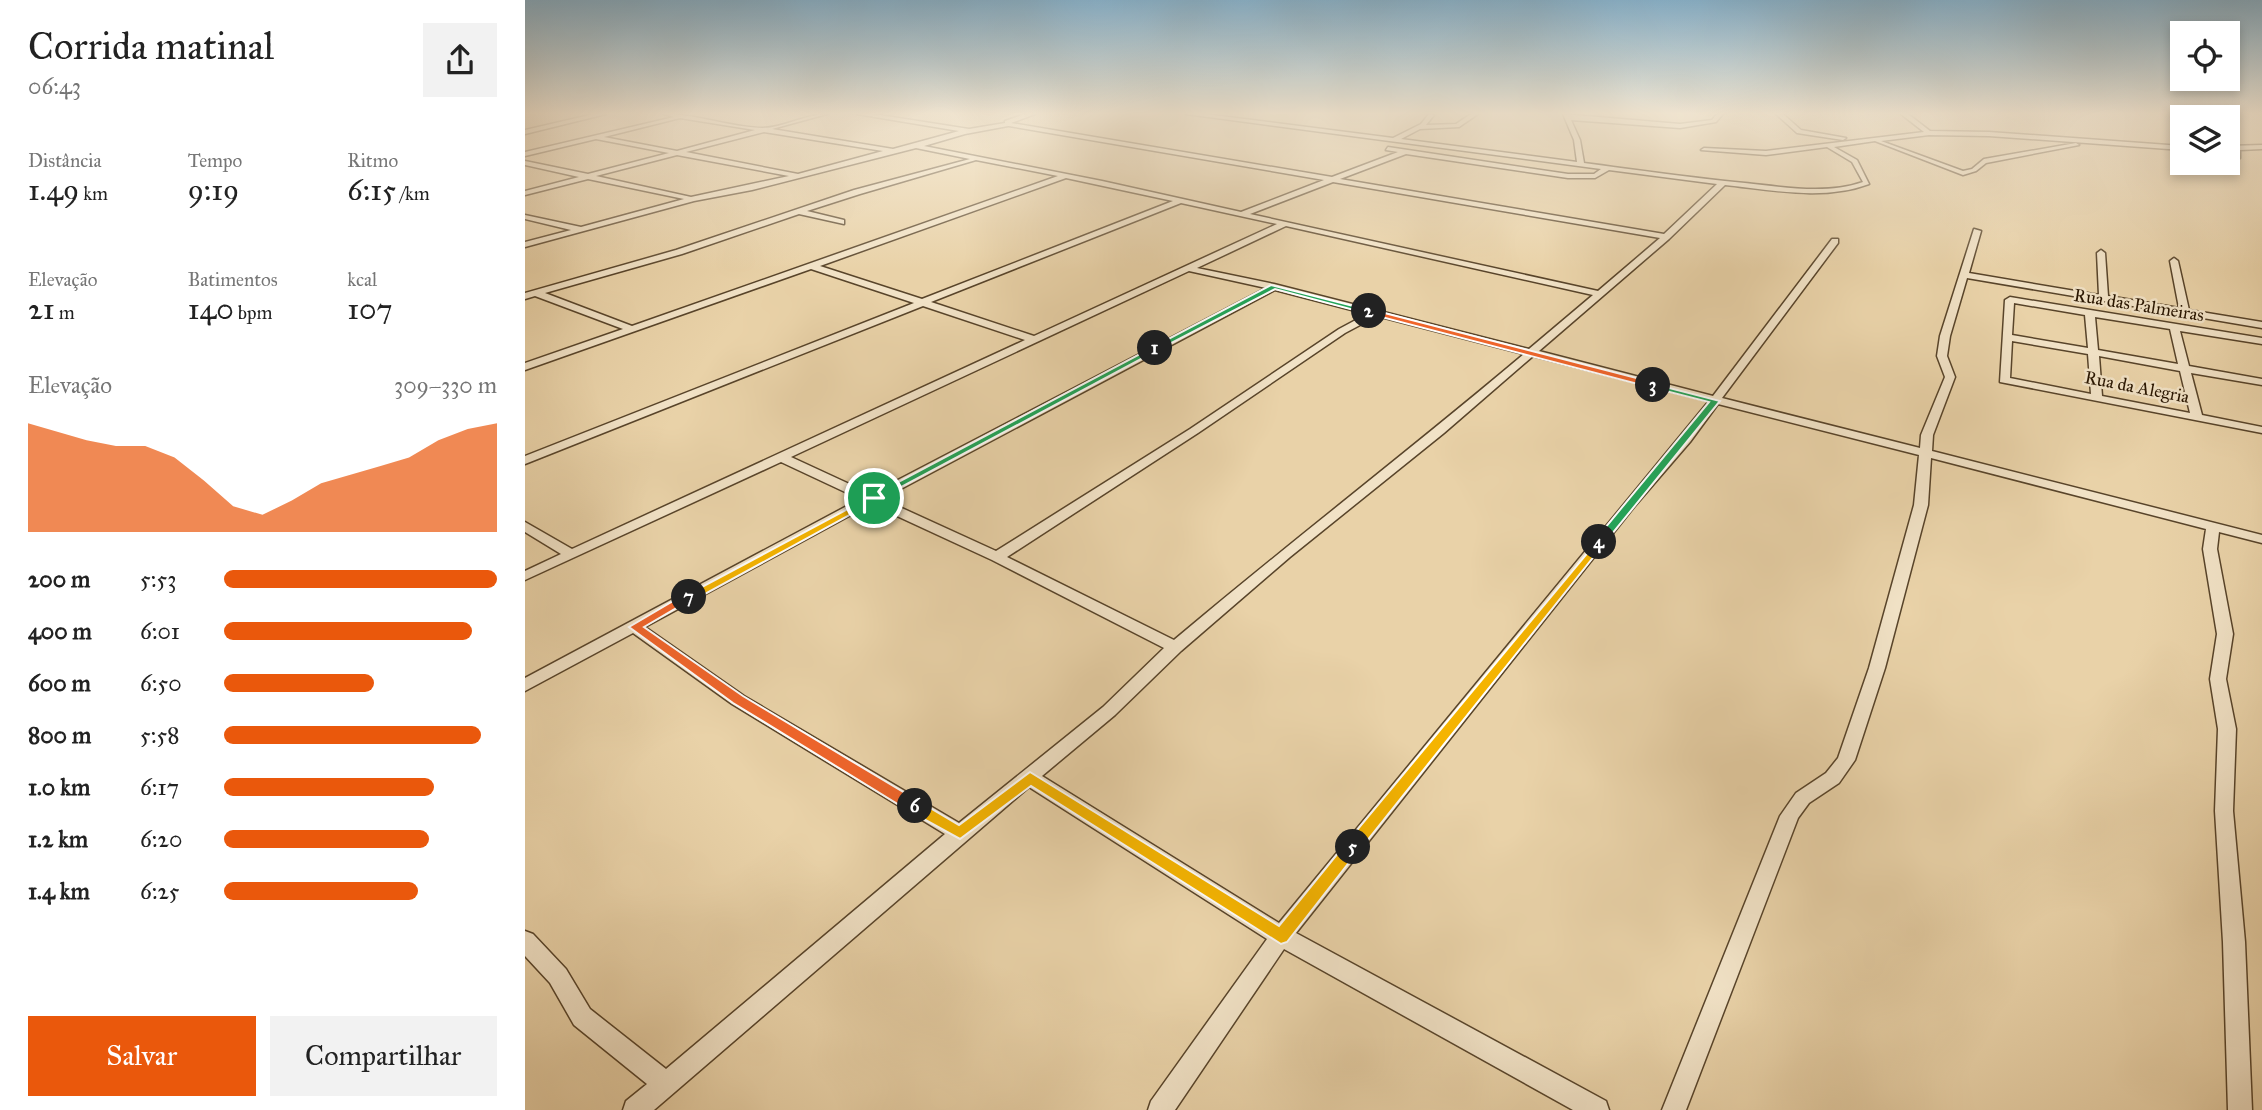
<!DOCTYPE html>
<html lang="pt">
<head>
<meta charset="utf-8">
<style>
  body { margin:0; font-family:"IM FELL Great Primer",serif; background:#f2f2f2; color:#222; height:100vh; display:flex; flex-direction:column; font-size:26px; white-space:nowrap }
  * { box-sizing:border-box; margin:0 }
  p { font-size:23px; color:#767676 }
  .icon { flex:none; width:38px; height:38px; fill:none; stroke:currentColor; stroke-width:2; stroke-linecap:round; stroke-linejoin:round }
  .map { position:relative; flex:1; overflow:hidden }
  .details { display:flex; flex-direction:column; background:#fff; width:525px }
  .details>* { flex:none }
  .buttons { position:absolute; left:1645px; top:21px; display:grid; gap:14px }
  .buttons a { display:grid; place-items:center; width:70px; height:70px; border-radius:0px; background:#fff; box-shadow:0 4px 10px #0003; font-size:35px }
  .pin { position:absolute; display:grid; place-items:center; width:60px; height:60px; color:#fff; margin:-30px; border:4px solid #fff; border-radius:50%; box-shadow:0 2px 7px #0007 }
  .km { position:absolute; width:35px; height:35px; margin:-18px; border-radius:50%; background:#222; color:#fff; font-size:19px; line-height:35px; text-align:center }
  .round { display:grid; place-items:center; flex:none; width:74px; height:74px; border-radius:0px; background:#f2f2f2 }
  .headline { display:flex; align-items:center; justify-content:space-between; height:119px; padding:0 28px }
  h1 { font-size:38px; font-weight:600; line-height:52px }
  .metrics { display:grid; grid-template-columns:repeat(3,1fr); gap:10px; height:119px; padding:7px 28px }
  .metrics div { display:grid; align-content:center }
  .metrics b { font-size:30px; font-weight:600 }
  .metrics small { font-size:19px; font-weight:400 }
  .metrics p { font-size:19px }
  .chart { height:196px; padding:14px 28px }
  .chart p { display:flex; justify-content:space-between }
  .chart svg { width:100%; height:126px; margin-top:7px; fill:#ea580c; opacity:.7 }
  .cta { display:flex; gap:14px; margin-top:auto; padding:14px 28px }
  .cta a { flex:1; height:80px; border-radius:0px; background:#ea580c; color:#fff; font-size:28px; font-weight:600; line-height:80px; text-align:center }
  .cta a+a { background:#f2f2f2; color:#222 }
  ul { padding:0 28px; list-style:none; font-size:23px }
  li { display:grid; grid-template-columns:112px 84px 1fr; align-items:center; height:52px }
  li i { height:18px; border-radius:9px; background:#ea580c }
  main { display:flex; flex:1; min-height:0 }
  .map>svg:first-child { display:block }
</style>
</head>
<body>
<main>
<section class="details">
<div class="headline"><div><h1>Corrida matinal</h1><p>06:43</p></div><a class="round"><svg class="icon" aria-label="share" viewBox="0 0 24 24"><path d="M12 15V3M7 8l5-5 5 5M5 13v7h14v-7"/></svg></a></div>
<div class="metrics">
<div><p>Distância</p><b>1.49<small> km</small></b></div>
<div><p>Tempo</p><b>9:19</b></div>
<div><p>Ritmo</p><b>6:15<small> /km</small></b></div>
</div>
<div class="metrics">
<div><p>Elevação</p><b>21<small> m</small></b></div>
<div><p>Batimentos</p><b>140<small> bpm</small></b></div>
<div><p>kcal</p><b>107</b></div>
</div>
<div class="chart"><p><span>Elevação</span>309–330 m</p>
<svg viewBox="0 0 160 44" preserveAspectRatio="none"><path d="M0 44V6L10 9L20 12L30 14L40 14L50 18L60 26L70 35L80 38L90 33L100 27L110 24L120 21L130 18L140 12L150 8L160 6V44z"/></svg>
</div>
<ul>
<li><b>200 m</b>5:53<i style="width:100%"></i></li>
<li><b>400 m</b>6:01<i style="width:91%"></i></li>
<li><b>600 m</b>6:50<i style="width:55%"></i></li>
<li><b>800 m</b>5:58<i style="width:94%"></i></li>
<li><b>1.0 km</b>6:17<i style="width:77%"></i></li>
<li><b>1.2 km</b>6:20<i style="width:75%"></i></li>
<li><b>1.4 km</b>6:25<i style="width:71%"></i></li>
</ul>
<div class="cta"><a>Salvar</a><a>Compartilhar</a></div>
</section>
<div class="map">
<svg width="1737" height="1110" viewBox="0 0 1737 1110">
  <rect width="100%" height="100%" fill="#e9d2a8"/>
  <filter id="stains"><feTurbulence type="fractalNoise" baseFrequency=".00286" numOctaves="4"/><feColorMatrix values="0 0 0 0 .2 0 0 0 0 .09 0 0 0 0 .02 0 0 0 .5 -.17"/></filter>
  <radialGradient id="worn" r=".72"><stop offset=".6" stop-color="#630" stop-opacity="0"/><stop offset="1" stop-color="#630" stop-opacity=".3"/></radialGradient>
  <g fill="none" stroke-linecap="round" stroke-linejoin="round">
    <g stroke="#58442a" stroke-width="3">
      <path id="street" d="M69,114H81L0,134V130Z
        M139,114C172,114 205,127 237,128C259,128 280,114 302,114L247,129L368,149L434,131L332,114H348L444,129L480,123V121L500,114H510L486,123L807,177L873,152L861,150L863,147L1043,174H1069L1076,169L661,114H680L868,138L896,124L904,114L909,115L901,125L931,124L946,114H953L934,127L895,129L876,139L1052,162L1049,140L1038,114L1155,124L1187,120L1192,114H1198L1191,122L1155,128L1046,120L1055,140L1059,163C1113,170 1166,178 1220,183C1258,187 1302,195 1338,182L1327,162L1302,147L1241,155L1176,150L1179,148L1241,151L1399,132L1376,114H1383L1405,131L1464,132L1657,146V150L1464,136L1404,135L1356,141L1438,171L1447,169L1459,159L1551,143L1554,145L1461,163L1451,171L1438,175L1350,141L1309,147L1332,160L1344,184C1299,201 1247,190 1200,185L1144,239L1014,351L1188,396L1307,239H1313V243L1197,398L1395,448L1396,435L1420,377L1412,356L1415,336L1449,229L1456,231L1444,273L1574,295L1572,253L1576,250L1580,253L1583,296L1654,308L1645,261L1649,258L1653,261L1664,310L1737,322V328L1442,278L1425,336L1422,356L1430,377L1408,435L1407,451L1737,535V543L1694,532L1692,549L1708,634L1701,679L1711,729L1708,811L1720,942L1727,1110H1703L1698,942L1690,811L1693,729L1685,679L1692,634L1678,549L1681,529L1406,458L1403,505L1360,668L1330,760L1314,783L1284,803L1273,818L1161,1110H1137L1255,816L1271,793L1301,773L1313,758L1344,668L1389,505L1394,455L1193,404L1165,442L1109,507L771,933L1081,1101L1084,1110H1048L759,949L650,1110H623L626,1101L742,939L504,787L129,1110H98L101,1101L122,1084L49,1025L25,983L0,956V931L8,934L41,969L65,1009L141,1069L420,834L207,704L108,633L0,691V678L335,499L256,462L0,580V571L36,554L0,532V522L47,549L500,340L398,306L0,464V456L389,303L286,269L0,370V363L98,329L10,296L0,299V293L151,250L329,190L445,159L391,148L227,190L169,201L0,247V242L46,230L0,219V215L56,227L159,199L63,179L0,195V191L54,177L0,165V161L63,174L144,153L71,139L0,156V152L149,117ZM155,118L230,130L152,151L79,137ZM483,126H484L799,180L716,212L577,181L399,146L440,134ZM239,132L358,151L273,174L161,152ZM881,154L1043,178H1070L1084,170L1192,184L1139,234L815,179ZM152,155L264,176L166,197L71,176ZM451,160L533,176L107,326L20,293L157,254L274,214L319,224V220L282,211L335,194ZM541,178L648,201L397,299L295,266ZM808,182L1135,238L1073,291L725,214ZM656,203L752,224L509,336L406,302ZM761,226L1068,295L1004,349L749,284L672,268ZM664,271L741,288L346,494L266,457ZM750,290L842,314L814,329L665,429L471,551L357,499ZM852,316L999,354C884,451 764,543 649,640L482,557L673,433L820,333ZM1008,356L1184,401L754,923L517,776L590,715L656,651L765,557L919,433ZM346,504L467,560L639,648L578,707L434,823L219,696L120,627Z
        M1251,114H1258L1276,130L1321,138L1318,140L1272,133Z
        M1737,145V149L1715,150V158L1708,163L1703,162L1710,156L1709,150H1703V146Z
        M1485,297L1737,338V344L1655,331L1664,366L1737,379V385L1666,373L1677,415L1737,427V433L1475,382L1480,300ZM1489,303L1560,315L1563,348L1487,335ZM1570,317L1645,329L1653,364L1573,350ZM1487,341L1563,354L1566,394L1485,378ZM1574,356L1655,371L1665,413L1577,396Z"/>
    </g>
    <use href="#street" fill="#f1e2c6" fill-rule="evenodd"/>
  </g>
  <linearGradient id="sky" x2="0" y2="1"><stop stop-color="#88b5d1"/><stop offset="0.42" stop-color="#f5ebd8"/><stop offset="1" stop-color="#f5ebd8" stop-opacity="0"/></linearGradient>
  <rect width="1737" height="270" fill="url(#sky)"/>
  <path fill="#22a559" stroke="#fff" stroke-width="2" d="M630,346L633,350L352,500L343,498Z"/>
  <path fill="#22a559" stroke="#fff" stroke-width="2" d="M746,285L848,311L844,314L750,289L633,350L626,348Z"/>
  <path fill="#f0652b" stroke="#fff" stroke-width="2" d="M844,309L1131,383L1132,385L1128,388L841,313Z"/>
  <path fill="#22a559" stroke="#fff" stroke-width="2" d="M1125,383L1195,401L1078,545H1070V540L1184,402L1125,387Z"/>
  <path fill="#f5b400" stroke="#fff" stroke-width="2" d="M1074,539L1080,542L1078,545L833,852H822V842Z"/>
  <path fill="#f5b400" stroke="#fff" stroke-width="2" d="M505,772L754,926L822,842H833L836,847L762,942L756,944L506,786L435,839L384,811L382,806L384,802H395L434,825Z"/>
  <path fill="#f0652b" stroke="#fff" stroke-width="2" d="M160,594L170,597L119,627L218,696L395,802V811H384L208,703L104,627Z"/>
  <path fill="#f5b400" stroke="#fff" stroke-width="2" d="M349,495L352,496V500L169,600L158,597Z"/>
  <g text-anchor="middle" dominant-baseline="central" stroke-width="5" stroke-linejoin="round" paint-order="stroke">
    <g font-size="18" fill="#281500" stroke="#f1e2c6">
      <text transform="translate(1614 305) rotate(9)">Rua das Palmeiras</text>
      <text transform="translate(1612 387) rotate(11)">Rua da Alegria</text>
    </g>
  </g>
  <rect width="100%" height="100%" filter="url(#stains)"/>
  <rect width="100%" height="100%" fill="url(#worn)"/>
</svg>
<div class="buttons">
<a><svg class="icon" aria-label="locate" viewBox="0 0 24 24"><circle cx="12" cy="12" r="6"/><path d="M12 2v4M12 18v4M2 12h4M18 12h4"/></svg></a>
<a><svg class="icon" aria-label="layers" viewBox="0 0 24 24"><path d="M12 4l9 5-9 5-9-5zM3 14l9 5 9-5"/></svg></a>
</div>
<div class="pin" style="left:349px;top:498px;background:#1e9e55"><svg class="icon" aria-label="arrive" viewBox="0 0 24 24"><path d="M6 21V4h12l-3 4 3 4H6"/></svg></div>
<b class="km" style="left:630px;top:348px">1</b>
<b class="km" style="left:844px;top:311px">2</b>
<b class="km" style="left:1128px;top:385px">3</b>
<b class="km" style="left:1074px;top:542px">4</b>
<b class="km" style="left:828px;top:847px">5</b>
<b class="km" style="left:390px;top:806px">6</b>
<b class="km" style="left:164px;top:597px">7</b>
</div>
</main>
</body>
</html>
